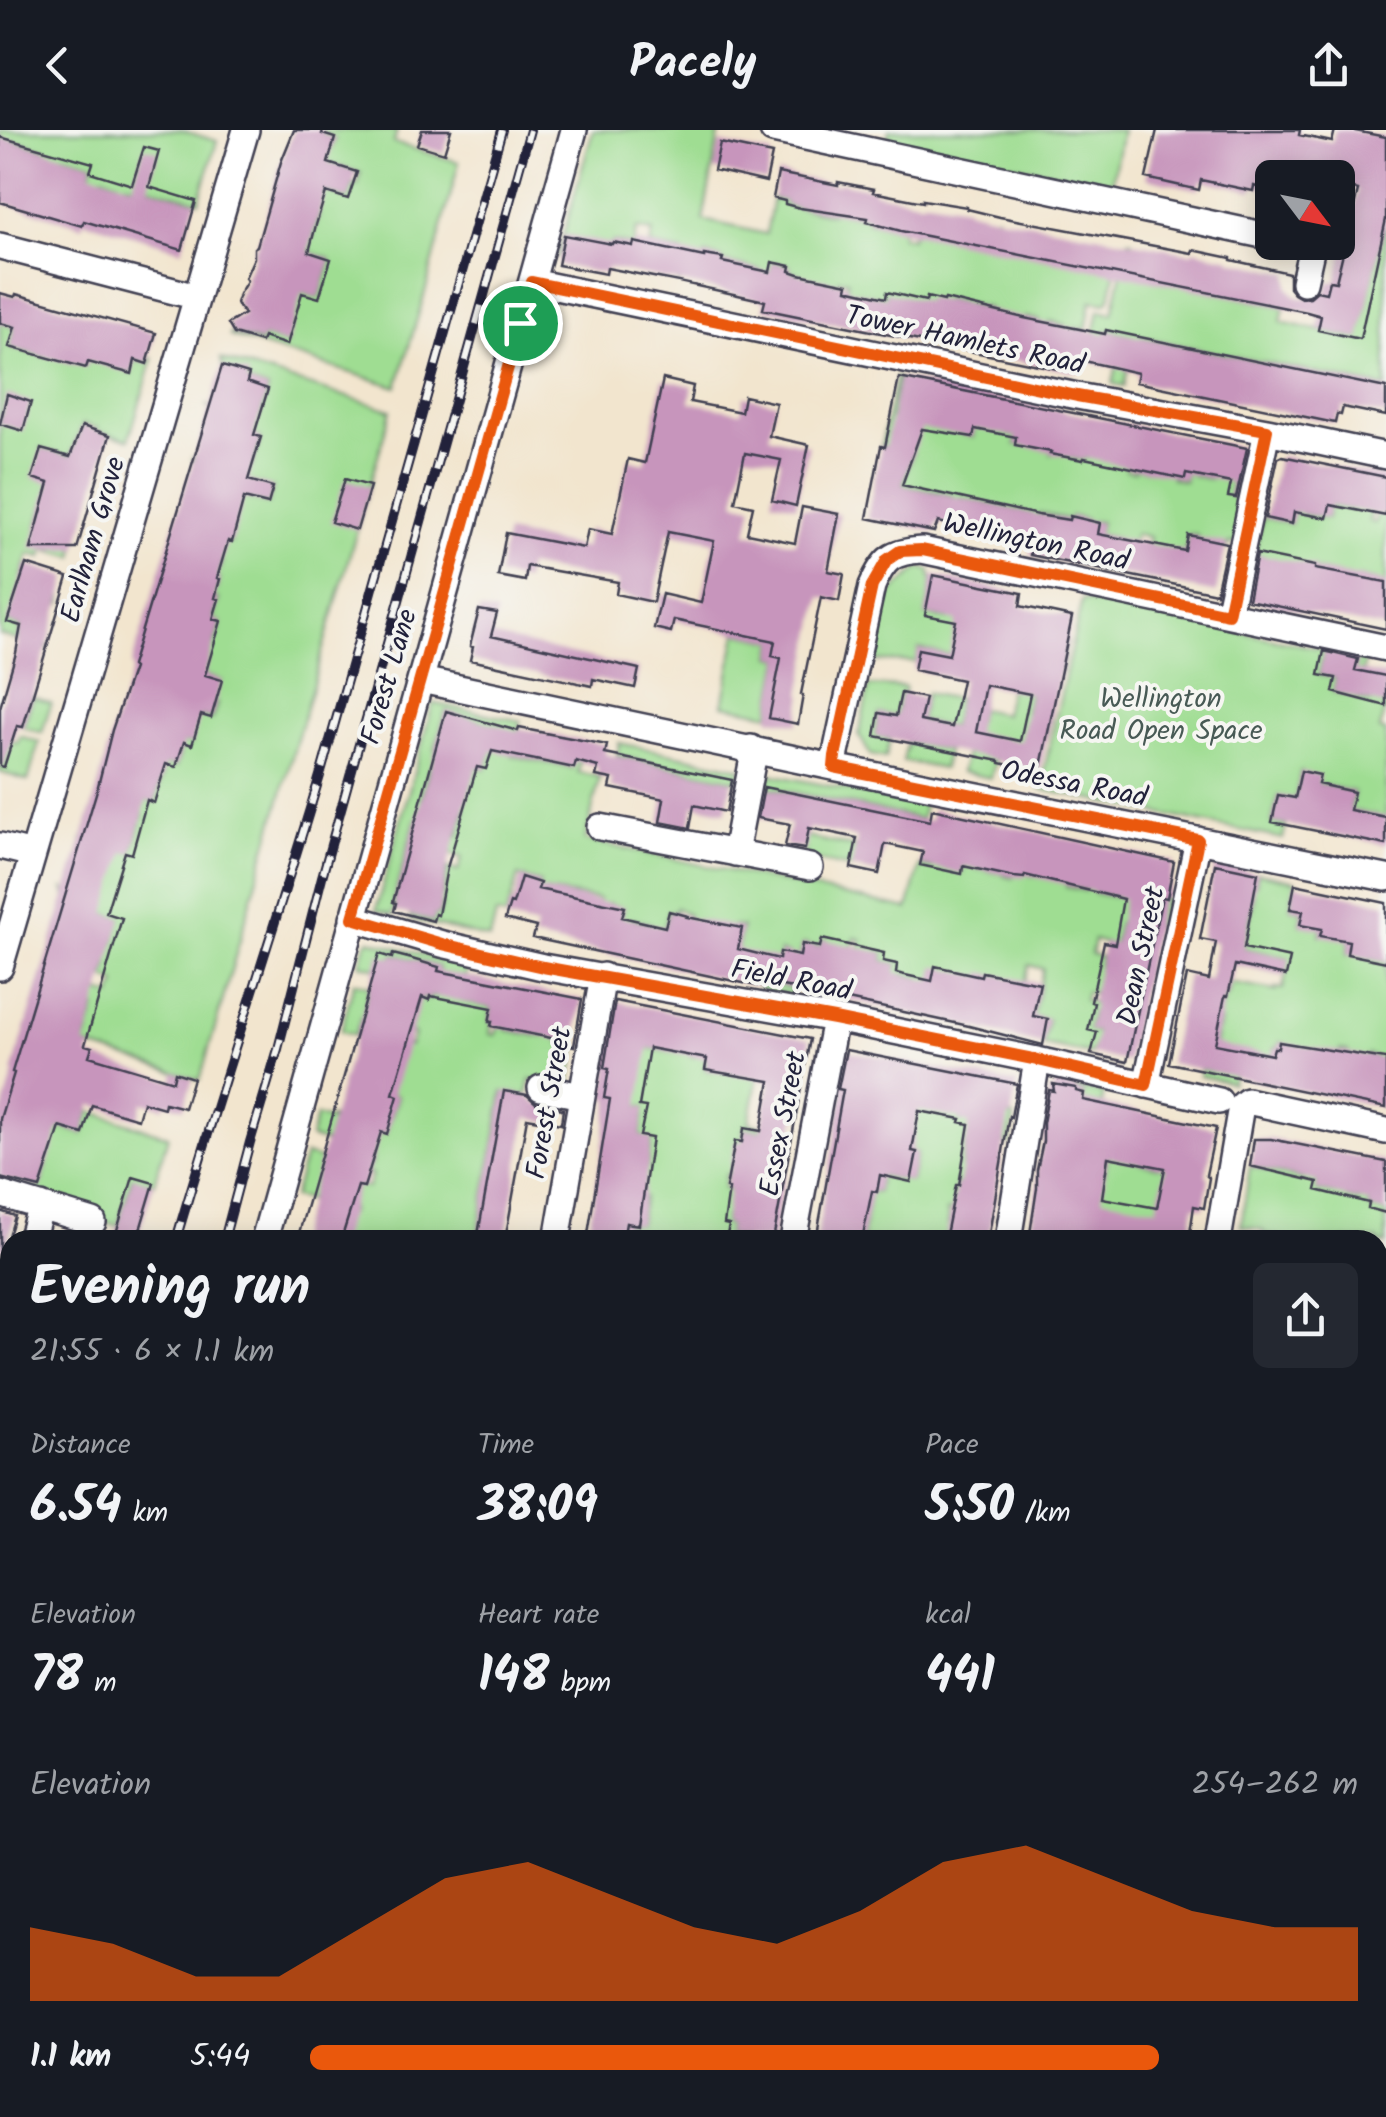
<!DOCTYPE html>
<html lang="en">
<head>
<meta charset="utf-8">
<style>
  body { margin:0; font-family:Kalam,sans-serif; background:#242831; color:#f1f3f6; height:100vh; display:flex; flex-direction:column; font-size:38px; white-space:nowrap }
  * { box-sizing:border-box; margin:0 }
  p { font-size:32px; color:#9ea1a6 }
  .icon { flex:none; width:55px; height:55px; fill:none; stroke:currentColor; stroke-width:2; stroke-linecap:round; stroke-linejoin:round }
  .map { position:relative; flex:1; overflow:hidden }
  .panel { position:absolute; left:0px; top:1100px; width:1388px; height:888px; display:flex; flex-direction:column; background:#171b24; border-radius:30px 30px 0 0; box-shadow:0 5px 25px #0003 }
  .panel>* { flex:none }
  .needle { width:65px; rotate:122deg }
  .buttons { position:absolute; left:1255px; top:30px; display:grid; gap:20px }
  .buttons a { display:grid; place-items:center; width:100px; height:100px; border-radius:15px; background:#171b24; box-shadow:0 5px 25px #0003; font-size:50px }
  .pin { position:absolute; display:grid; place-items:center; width:85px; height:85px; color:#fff; margin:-42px; border:5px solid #fff; border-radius:50%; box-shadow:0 2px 10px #0007 }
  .round { display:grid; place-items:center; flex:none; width:105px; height:105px; border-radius:15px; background:#242831 }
  .summary { display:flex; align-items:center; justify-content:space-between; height:170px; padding:0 30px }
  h1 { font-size:55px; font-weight:700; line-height:75px }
  .stats { display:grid; grid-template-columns:repeat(3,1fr); gap:15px; height:170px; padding:10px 30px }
  .stats div { display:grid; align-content:center }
  .stats b { font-size:50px; font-weight:700 }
  .stats small { font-size:28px; font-weight:400 }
  .stats p { font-size:28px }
  .chart { height:280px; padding:20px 30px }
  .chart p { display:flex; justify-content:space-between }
  .chart svg { width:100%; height:180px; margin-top:10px; fill:#ea580c; opacity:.7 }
  ul { padding:0 30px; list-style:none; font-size:32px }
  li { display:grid; grid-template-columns:160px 120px 1fr; align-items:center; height:75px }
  li i { height:25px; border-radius:12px; background:#ea580c }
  header { display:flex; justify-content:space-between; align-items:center; height:130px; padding:0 30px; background:#171b24; font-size:45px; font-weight:700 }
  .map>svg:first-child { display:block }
</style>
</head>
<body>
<header><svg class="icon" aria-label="back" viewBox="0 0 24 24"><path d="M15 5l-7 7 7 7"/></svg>Pacely<svg class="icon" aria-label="share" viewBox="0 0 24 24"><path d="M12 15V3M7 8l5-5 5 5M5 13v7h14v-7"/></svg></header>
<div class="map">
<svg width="1386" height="1987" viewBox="0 0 1386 1987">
  <rect width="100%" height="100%" fill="#f6f6f2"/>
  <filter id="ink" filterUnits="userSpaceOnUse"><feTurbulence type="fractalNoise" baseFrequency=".01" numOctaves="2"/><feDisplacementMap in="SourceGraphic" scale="20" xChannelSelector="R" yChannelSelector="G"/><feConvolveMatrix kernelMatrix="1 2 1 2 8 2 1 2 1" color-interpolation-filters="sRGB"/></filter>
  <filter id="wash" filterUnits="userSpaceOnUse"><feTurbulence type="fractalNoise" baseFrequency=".0048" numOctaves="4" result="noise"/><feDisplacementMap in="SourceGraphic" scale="40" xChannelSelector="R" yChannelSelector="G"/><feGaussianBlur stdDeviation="2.25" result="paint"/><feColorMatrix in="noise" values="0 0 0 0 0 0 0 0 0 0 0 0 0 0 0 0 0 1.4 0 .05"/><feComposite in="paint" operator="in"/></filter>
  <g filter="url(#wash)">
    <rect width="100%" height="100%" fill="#f2e5ce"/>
    <path fill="#9fdd92" stroke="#608066" stroke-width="2.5" fill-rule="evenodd" d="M0,0H181L217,11L199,71L149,57L125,53L123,60L116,58L118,51L103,46L85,60L93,33L64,25L35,52L45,19L14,10L4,42Z
      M323,0H397L394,13L459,32L426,159L397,257L230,206L231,203L260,212L263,207L287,214L279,155L319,168L331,129L262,107L312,109L319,85L306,56L348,69L353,54L358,55L361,43L315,29L331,20L335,9L322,4Z
      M593,0H720L703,90L766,104L773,68L785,71V75L831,84L832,81L868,88V92L902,99L901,106L911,108L914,98L997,86L990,118L1122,111L1110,168L1107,173L1091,171L1086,200L1073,197L1069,215L1063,214L1066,195L1050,191L1046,210L1037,208L1040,190L1025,187L1020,205L984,198L988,178L967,174L957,193L961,173L945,169L941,189L926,175L887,163L884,178L879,177L881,167L846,160L848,150L839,149L835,168L795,160L798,143L790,141V136L773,132L769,147L760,140L722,132V128L705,125L703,129L685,125L679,153L677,152L682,122L650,116L653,102L637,99L633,116L613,112L612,114L557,127Z
      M889,0H1122L1112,54L887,10Z
      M1384,97L1386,98V258L1142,207L1141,211L1134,210L1124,256L1113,254L1116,238L1131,206L1107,200L1099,232L1089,230L1099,180L1113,183L1129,110L1132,111L1125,143L1284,177L1281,192L1359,209Z
      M10,166L15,167L7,195L15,197L10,217L44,227L57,181L91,218L131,244L135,230L147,233L149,228L153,229L129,309L97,301L98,298L83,294L70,327L41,319L61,357L59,380L43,376L37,399L52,403L50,412L76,419L74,427L45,419L42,427L29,424L22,446L34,458L62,466L61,474L31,465L8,492L21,496L19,506L48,515L47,519L0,505V193H2Z
      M221,229L391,280L200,950L27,898L86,910L96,878L66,868L69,853L112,866L117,853L105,848L109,833L78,824L113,816L121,788L92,779L66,767L64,759L76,765L83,709L132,723L143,684L122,678L126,664L155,672L163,643L111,617L176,637L180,624L118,593L192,614L193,583L212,589L217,574L131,548L222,551L195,542L147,494L214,514L221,492L213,489L219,469L160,451L217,460L220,449L194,441L197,433L220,439L222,431L176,396L231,412L214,359L268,374L273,358L194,335L192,328L197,325L252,337L261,308C240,299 222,295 207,276L260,285L268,259L247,252L223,237Z
      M896,247L899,248L891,288L973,307L976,291L1011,306L1018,297L1015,315L1023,316L1054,305L1051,324L1072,318L1071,328L1082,330L1084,328L1128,326L1126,340L1134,341L1135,338L1173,343L1172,348L1184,351L1188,334L1195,335L1193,346L1210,349L1213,339L1233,343L1229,366L1244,370L1235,414L1229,413L1227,418L1196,412L1198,406L1189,404L1178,454L1142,442L1149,407L1135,404L1130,423L1116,408L1101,405L1093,438L1090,436L1100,392L1091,391L1088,402L1083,401L1085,389L1070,386L1060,428H1058L1066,389L1039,383L1033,409L1032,384L960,368L949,386L953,365L902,355L913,323L881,316Z
      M1333,360V376L1351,379L1354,365L1372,381L1369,391L1375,393L1380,370L1386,371V454L1359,447L1358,450L1254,424L1263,387L1291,394L1295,376L1302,384L1327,388Z
      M920,438L931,440L930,446L933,447L926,485L949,490L952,475L1067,512L1061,541L1035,537L1026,582L1051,588L1047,606L1025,612L996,628L991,648L961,642C966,620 976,601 980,579L1004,584L1014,539L919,519L916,532L873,531L885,468Z
      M1082,470L1322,519L1324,521L1319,545L1336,548L1333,562L1348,565L1358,528L1365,530L1357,569L1371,573L1376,550L1386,573L1380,600L1386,602V688L1350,680L1354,662L1318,654L1301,641L1295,669L1278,666L1272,692L1286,695L1283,709L1040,659Z
      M737,503L775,511L772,526L781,528L770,584L723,575Z
      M869,556L905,557L904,564H901L896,586L879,584L875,605L890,609L886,628L870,625L859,605Z
      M926,563L958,569L952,597L920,591Z
      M33,567L51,573L42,603L23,597Z
      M433,573L521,591L513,626L572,638L578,613L584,614L578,642L600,647L585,710L908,779L920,736L932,738L936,721L962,743L968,714L976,739L1004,744V746L1013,748L1029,726L1031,746L1037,747L1069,734L1066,757L1085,761L1087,751L1096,753L1094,763L1114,767L1119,744L1158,766L1167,768L1161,797L1131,790L1119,792L1114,816L1094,810L1091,824L1101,827L1099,835L1105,865L1086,862L1084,870L1099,874L1092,883L1088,900L1100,903L1091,924L1043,915L1048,890L1033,886L1043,839L1029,835L1022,863L976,871L930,863L920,848L902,844L900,855L893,854L897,834L883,831L884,823L876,822L858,826L861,809L855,808L851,824L823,809L820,817L803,814L798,832L787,829L788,824L780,822L778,831L766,853L792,858L791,865L760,859L761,854L757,856L761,839L737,821L742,797L733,796L730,810L687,789L688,784L676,778L675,782L668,781L663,808L650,793L633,789L629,803L619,799L624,778L607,773L595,794L599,769L545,761L530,784L540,753L518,746L506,787L496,784L490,809L410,789L411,785L433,791L435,784L439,785L442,775L422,769L442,766L448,738L458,741L462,727L437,720L449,703L458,706L462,690L424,679L415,691L393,771L396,773L392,785L376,780ZM446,581L498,596L486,639L475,636L450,676L465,680L463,688L427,678L428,672L421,669L429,639L444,623L435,620Z
      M20,606L39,612L28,651L0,642V635L8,610L18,613Z
      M907,612L947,620L943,639L903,631Z
      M619,613L741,638L738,651L617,626Z
      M770,644L924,675L921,689L767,657Z
      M792,704L879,722L851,738L803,728L805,719Z
      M1258,743L1296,751L1290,778L1303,781L1300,794L1324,788L1320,805L1352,795L1347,824L1376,798L1370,829L1386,831V935L1371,943L1375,927L1368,925L1366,929L1343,943L1348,921L1340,920L1338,930L1280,912L1278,918H1274L1271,931L1234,941L1232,953L1199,946L1200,939L1210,941L1220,892L1213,876L1222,878L1225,866H1228L1230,858L1218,851L1275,861L1276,858L1283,859L1289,828L1243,818L1251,783L1233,775L1252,779L1254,765L1236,761L1256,754Z
      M370,810L467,837L461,871L492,878L489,891L492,892L490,904L496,905L502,879L506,900L544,907L548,887L561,913L577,916L569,957L531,949L527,965L503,962L477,1110H336L344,1082L350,1083L351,1078L293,1067L305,1025L321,1029L340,1050L368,1058L372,1044L345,1036L371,1035L373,1027L310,1008L316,986L330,990L331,987L386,1004L397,970L398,966L390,963L383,907L410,916L414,904L361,886L355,905L341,901L354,852L370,856L364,878L396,860L429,870L430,866L436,867L439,837L394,824L392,828L375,838L360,834L366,813Z
      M609,910L670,922H690V926L695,927L709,915L705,939L710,941L711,937L762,925L749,993L793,1002L792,1006L744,998L743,1008L769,1051L726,1044L724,1058L753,1063L726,1085L724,1094L729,1095L727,1105L745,1110H623L626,1093L639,1094L644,1067L631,1064L647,1037L652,1009L640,1006L645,977L614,972L618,932L605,930Z
      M1076,958L1104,963L1087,1040L1105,1043L1111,1008L1140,1033L1158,1037L1162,1018L1174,1082L1056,1099L1084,963L1075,961Z
      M838,959L963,979L960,992L1007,986L1014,987L1010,1014L981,1009L966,1013L962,1036L967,1037L972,1057L956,1055L968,1084L947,1081L948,1095L954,1097L945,1110H862L871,1061L877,1062L879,1050L856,1041L911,1051L917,1023L912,1021L911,1000L833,986Z
      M90,981L168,1006L154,1053L132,1048L118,1096L10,1060L13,1050L40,1058L47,1035L0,1003L60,997L83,1004Z
      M1307,1023L1318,1049L1317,1061L1335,1064L1355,1033L1347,1068L1358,1071L1362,1054L1373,1056L1368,1078L1386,1082V1114L1379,1113L1378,1126V1110H1293L1264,1104L1263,1100L1241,1096L1250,1036L1302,1049Z
      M0,1135L10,1139V1277L0,1274V1163L5,1147L0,1144Z
      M0,1932L10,1935V1978H98L114,1983L113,1987H75L68,1985L67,1987H0Z
      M1173,1978H1250L1248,1987H1172Z"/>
    <g id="blocks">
      <path fill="#c795bc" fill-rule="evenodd" d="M294,0H323L322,4L335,8L328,33L357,42L348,69L326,62L316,95L309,122L331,129L319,168L302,163L287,215L263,207L261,212L234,204L228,194L244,184L236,173L239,164L247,151L245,148L254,128V118L257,116L281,32Z
        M422,0H451L444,23L417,15Z
        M1157,0H1300L1299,5L1332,12L1335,0H1350L1386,7V89L1360,209L1318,200L1321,186L1307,182L901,101L867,92L868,88L800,78L785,74V71L773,68L778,43L838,55V52L874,59L873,62L923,72V70L967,77V79L1000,87L1107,107L1192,123L1193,120L1231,128V130L1289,143V158L1294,164L1301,168L1310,167L1317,161L1326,163L1329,151L1336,152L1358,60L1338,55V48H1272V60L1254,56L1253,61L1201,50L1199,60L1146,48Z
        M0,7L93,33L90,42L132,55L144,17L159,21L149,57L196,71L182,120L84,91L82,96L0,72Z
        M720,13L772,24L766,52L714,40Z
        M564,105L612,114L613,112L633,116L634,112L704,127V125L723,128L722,132L770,142L772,132L791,136L790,141L799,144L848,154L847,159L886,168L887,162L926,171L927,167L944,171L945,169L1024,188L1105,204L1106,200L1386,258V286L1343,277L1341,285L1337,284L1335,293L1136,252L1138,243L1080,230L1077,243L763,179L765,171L679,152L607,138L606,144L558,135Z
        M0,163L15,167L16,164L156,203L147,234L135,230L132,244L88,232L86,238L9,217L15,197L0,193Z
        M222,236L249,244L247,252L268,259L254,305L261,307L248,350L273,357L268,374L244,368L232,412L228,411L217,448L220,449L215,468L219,469L213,489L221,491L205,545L222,550L211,588L201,585L192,615L184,612L176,637L166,634L154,673L147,670L132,724L125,722L106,783L122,788L85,915L92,917L89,926L173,951L175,942L193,948L184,978L165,973L164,978L143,972L138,989L92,975L83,1004L60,997L40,1058L0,1048V989L14,943L12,942L97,660L112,600L133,538L131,536Z
        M899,248L1247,318L1236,368L1228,367L1231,353L1186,344L1185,349L1084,328L1083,330L1050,324L1051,322L1015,315L1016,307L975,299L973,307L922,299L902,355L1038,385L1069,390L1070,386L1100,393L1098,404L1185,421L1188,405L1227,413L1216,463L1030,425L1032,412L1009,407L938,392L934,402L867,388L881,316L885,317Z
        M663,249L693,256L690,272L741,282L744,266L776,273L769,306L809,315L796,376L772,370L781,330L745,323L735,372L753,376L747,403L795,413L802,377L839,384L828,441L844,444L839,471L821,467L801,564L803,565L798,594L769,588L781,528L772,526L775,511L674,490L671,502L654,498L662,464L701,473L714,411L668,402L653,472L616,464L618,452L527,436L525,451L498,446L506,403L584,418L588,399L612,404L628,329L645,333Z
        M7,264L31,272L23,301L0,294Z
        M82,296L110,305L77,419H31L49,353L32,348L41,319L70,327Z
        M1282,326L1386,347V386L1330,375L1327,388L1294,382L1292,394L1265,388L1278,328Z
        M345,349L370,356L357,400L331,392Z
        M1257,424L1315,436V439L1386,452V499L1248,470Z
        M26,434L68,447L23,597L17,596L4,637L0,636V578L16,523L21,496L7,492Z
        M933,445L1022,463L1020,476L1072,487L1040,641L1000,633V631L875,606L879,583L896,586L901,563L925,568L920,591L952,597L962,550L914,540L918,519L949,525L956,491L925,485ZM985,555L1030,564L1020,611L976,602Z
        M479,480L497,483L491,506L639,539L635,558L593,549L592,556L470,530L473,517L470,516Z
        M1324,521L1358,529L1355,540L1386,546V576L1333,562L1336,548L1319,545Z
        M446,581L518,601L519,598L607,615L605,624L732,650L726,682L694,675L690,698L660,692L664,669L610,658L612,649L596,646L598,637L576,631L574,638L492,621L486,639L477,637L447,738L438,785L435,784L433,791L394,781L396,773L393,772Z
        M1301,641L1320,645L1318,654L1354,662L1350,680L1386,687V715L1272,692L1278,665L1295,668Z
        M764,657L930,691L932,679L1174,732L1167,768L1162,767L1127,932L1091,924L1097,902L1088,900L1094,873L1091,872L1104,812L1115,814L1123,769L1025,745L1024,748L1014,747L963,736L962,744L920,735L923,722L885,714L879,744L851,738L857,708L809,698L805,719L785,716L790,694L758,688Z
        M1215,734L1258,743L1244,818L1290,828L1286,846L1235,835L1228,866H1225L1215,914L1272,925L1274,918H1278L1279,912L1386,929V978L1169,933L1187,845L1209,850L1216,812L1200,809Z
        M521,747L540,753L538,759L625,777L622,787L665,797L669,781L688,786L687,787L742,798L738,819L779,829L780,822L800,826L802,814L820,817L822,809L884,823L883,831L897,834L896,843L932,851L935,836L981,846L982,842L1040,853L1033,886L1048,889L1043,915L969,896L792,858L758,851L757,856L533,808L536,797L505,789L510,773L513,774Z
        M1295,754L1386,773V832L1347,824L1349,811L1320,806L1322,799L1300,795L1303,781L1290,779Z
        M379,824L392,828L393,824L412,829L439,837L438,841L582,869L574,916L560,913L561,910L491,896L492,892H489L492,878L436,867L430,866L429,870L422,867L393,964L398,966L387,1004L381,1002L364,1057L358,1056L341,1110H297Z
        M615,871L810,909L773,1110H753L727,1105L729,1095L724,1094L729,1059L726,1058L735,1011L742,1012L744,998L761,1001L770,951L705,940L707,929L649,918L639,976L646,977L640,1006L652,1008L639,1095L626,1093L623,1110H587L610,969L604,968L609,939L604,938Z
        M846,920L1017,954L1011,987L1009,986L988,1110H945L956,1055H959L969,994L960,992L961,989L919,981L912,1021L917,1022L911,1052L880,1045L877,1062L872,1061L862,1110H816L843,960L838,959Z
        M1053,954L1076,958V961L1084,963L1083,970L1216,998L1206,1045L1209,1048L1204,1078L1194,1076L1189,1110H1029L1037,1058V1040L1043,1011V993L1049,960L1054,961ZM1108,1027L1165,1038L1157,1078L1102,1068Z
        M504,961L527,965L537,974L563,979L561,994L527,988L505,1110H477Z
        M1254,1009H1271L1386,1032V1083L1368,1078L1369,1073L1316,1060L1318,1052L1250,1036Z
        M133,1047L154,1053L137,1110H114Z
        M0,1081L15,1086L4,1122L0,1121Z"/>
    </g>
  </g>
  <g filter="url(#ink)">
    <use href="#blocks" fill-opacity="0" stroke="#413f51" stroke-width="2.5"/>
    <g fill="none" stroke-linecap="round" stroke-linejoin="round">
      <g stroke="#413f51" stroke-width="30">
        <path id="minor" d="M773,0L1272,107
          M0,116L197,167
          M532,152L1077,266L1267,301L1386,326
          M1304,152L1313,112
          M1228,484L1267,301
          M421,550L833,637L1386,748
          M833,637L872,456C884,428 892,422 922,420L1386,518
          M600,697L810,737
          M0,716L33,724
          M735,723L752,633L751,618
          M353,788L442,814L543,837L835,889L1037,930L1219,971
          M0,837L246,0
          M1146,955L1198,710
          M541,958L582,966
          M0,1064L93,1092
          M31,1110L41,1076
          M264,1110L574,0
          M557,1110L603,846
          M793,1110L835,889
          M1008,1110L1037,930
          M1218,1110L1241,976L1247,971L1386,1001
          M1378,1660L1386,1606
          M181,1978L204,1987
          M456,1987L458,1978
          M851,1987L853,1978
          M1085,1987L1086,1978
          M1325,1987L1327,1978"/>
      </g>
      <g stroke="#413f51" stroke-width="38">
        <path id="major" d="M0,1637L10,1644
          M410,1978L423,1987"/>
      </g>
      <use href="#minor" stroke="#fff" stroke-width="25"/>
      <use href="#major" stroke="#fff" stroke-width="32"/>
      <g stroke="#22223b" stroke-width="10">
        <path id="rail" d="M176,1110C222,952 275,797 322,639L502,0
          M224,1110L250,1012L278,919L322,747L530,0
          M0,1733L9,1698
          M1378,1813L1386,1809
          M0,1837L10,1806
          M0,1877L10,1846
          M995,1987L1011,1978"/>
      </g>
      <use href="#rail" stroke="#f6f6f2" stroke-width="6" stroke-dasharray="19" stroke-linecap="butt"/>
    </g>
  </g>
  <g fill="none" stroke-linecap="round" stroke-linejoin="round" filter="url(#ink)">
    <g stroke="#fff" stroke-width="20">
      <path id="route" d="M532,152L1077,266L1267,300L1228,484L922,420L900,421L887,430L872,456L835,626L834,637L1198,710L1146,955L1038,930L834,889L543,837L442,814L353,788Z"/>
    </g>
    <use href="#route" stroke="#ea580c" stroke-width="12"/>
  </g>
  <g text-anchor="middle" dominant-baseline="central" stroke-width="8" stroke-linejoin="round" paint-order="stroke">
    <g font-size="28" fill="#22223b" stroke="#f6f6f2">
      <text transform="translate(965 211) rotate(12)">Tower Hamlets Road</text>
      <text transform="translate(94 410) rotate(-74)">Earlham Grove</text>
      <text transform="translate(1036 413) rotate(12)">Wellington Road</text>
      <text transform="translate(390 547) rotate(-74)">Forest Lane</text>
      <text transform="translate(1074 655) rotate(11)">Odessa Road</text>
      <text transform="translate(1142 826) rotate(-78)">Dean Street</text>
      <text transform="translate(791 851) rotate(11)">Field Road</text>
      <text transform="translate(550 973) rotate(-80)">Forest Street</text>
      <text transform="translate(784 994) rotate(-79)">Essex Street</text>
    </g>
    <g font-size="28" fill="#485a55" stroke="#f6f6f2">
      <text x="1161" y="569">Wellington<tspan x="1161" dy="32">Road Open Space</tspan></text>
    </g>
  </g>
</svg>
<div class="buttons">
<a><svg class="needle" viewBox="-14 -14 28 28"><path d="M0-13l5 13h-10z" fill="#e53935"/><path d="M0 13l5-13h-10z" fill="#9ea1a6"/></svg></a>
</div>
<div class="pin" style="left:520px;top:193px;background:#1e9e55"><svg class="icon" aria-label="arrive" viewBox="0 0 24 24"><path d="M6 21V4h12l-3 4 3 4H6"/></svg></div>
<section class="panel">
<div class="summary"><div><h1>Evening run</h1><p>21:55 · 6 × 1.1 km</p></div><a class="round"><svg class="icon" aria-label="share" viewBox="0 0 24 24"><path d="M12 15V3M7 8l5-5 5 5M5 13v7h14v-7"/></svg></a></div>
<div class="stats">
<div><p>Distance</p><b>6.54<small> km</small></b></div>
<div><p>Time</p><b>38:09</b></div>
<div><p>Pace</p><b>5:50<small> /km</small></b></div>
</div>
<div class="stats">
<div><p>Elevation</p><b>78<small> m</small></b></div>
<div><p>Heart rate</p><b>148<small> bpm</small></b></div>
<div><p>kcal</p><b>441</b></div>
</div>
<div class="chart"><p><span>Elevation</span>254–262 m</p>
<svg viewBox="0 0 160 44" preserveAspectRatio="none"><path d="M0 44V26L10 30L20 38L30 38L40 26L50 14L60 10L70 18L80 26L90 30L100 22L110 10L120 6L130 14L140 22L150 26L160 26V44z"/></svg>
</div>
<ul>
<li><b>1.1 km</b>5:44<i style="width:81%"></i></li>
</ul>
</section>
</div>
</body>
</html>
